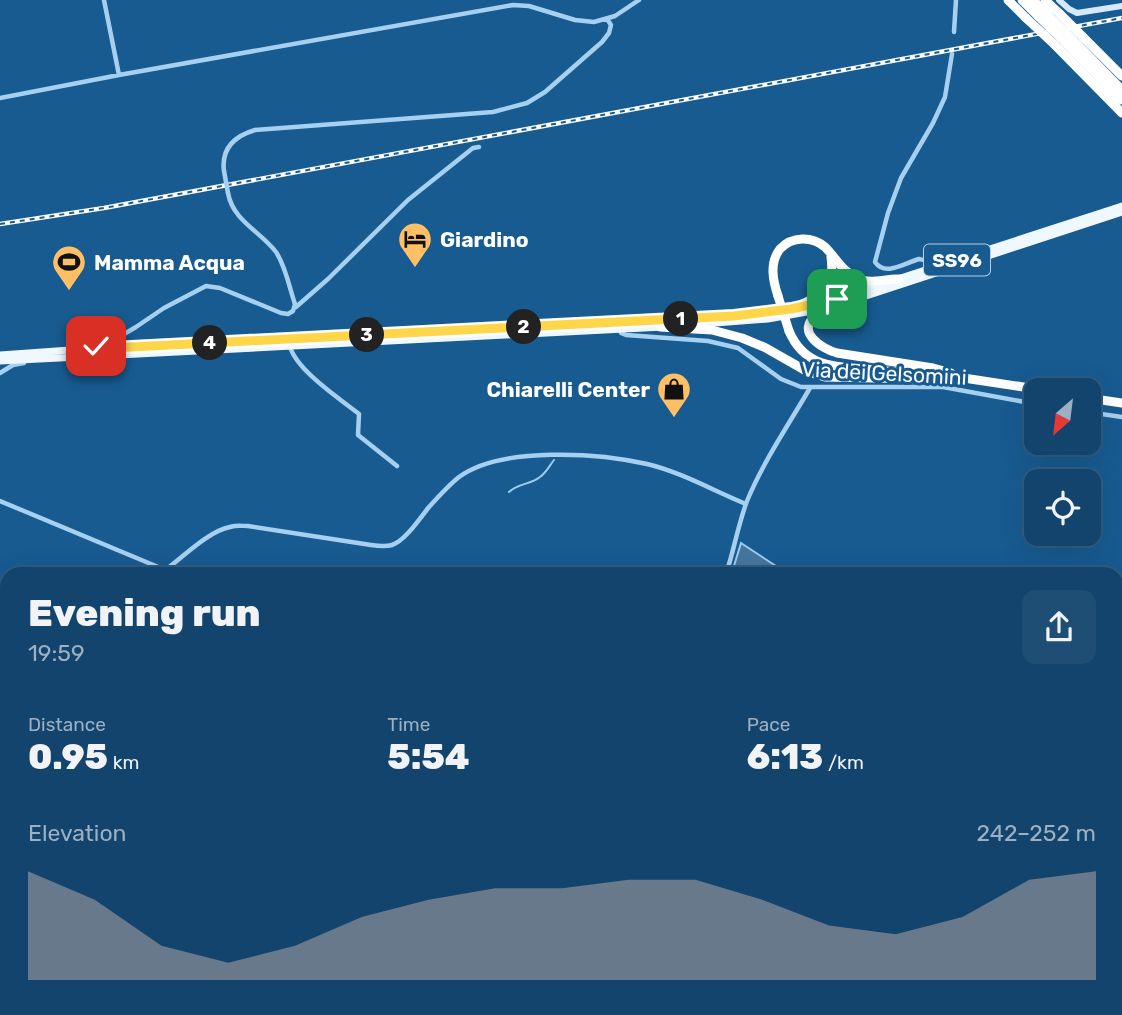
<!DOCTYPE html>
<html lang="en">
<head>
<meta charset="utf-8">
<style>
  body { margin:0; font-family:Rubik,sans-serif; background:#1f4e75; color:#f1f3f6; height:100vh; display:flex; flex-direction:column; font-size:26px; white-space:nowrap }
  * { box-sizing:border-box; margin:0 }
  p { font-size:23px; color:#9cb0c2 }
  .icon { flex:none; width:38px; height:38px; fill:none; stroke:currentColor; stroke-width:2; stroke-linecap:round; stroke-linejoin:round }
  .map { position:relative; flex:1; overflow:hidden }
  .drawer { position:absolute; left:0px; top:567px; width:1124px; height:448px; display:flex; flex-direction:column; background:#12446d; border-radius:21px 21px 0 0; box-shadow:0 7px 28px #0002,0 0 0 2px #315c80 }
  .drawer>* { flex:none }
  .needle { width:46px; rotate:208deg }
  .fabs { position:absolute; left:1024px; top:378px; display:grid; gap:14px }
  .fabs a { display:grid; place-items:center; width:77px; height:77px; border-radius:14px; background:#12446d; box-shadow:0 7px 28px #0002,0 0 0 2px #315c80; font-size:35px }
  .pin { position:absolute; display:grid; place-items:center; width:60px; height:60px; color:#fff; margin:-30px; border-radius:14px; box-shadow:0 4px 10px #0006 }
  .km { position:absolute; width:35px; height:35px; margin:-18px; border-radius:50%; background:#222; color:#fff; font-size:19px; line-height:35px; text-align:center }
  .round { display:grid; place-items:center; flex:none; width:74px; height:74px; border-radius:14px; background:#1f4e75 }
  .summary { display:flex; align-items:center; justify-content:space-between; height:119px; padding:0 28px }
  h1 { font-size:38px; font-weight:800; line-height:52px }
  .figures { display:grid; grid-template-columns:repeat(3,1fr); gap:10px; height:119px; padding:7px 28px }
  .figures div { display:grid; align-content:center }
  .figures b { font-size:35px; font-weight:800 }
  .figures small { font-size:19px; font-weight:400 }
  .figures p { font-size:19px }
  .chart { height:196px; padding:14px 28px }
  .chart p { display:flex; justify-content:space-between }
  .chart svg { width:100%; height:126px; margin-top:7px; fill:#8c9099; opacity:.7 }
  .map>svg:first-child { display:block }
</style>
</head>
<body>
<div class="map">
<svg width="1122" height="1015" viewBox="0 0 1122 1015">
  <rect width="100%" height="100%" fill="#185b91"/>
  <path fill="#46769d" stroke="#99cdf2" stroke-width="2" d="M741,543L788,574H737L733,569Z"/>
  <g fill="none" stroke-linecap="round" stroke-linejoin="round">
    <path stroke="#99cdf2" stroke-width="2" d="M509,492C518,483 530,485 540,477C546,473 550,465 554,460"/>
    <path stroke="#a6d0f0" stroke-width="4.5" d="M104,0L119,75
      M954,32L956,0
      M0,98L119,75L513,5L529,6L575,20L594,22L615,16L639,0
      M224,171C221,148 235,136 255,130L493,112L527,103L545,92L602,42L609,33L611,25L607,19
      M932,268C928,262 926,260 919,259C905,263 885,277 875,262L888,213L901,178L933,123L945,97L952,54
      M296,307L328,279L408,200L473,148L479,147
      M621,330V333L626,335L708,341L738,348L781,379L801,387H943L1036,404
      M92,342H109L114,340L136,327L164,308L206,286L220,288L281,313L288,314L293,311L295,304C289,287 286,267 276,252C260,231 233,221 228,193
      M290,346C295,369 340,399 359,414L358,435L397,466
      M0,373L13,365L24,363
      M1088,412L1122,417
      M0,501L163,569L168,568C185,555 209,531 230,527C236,525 242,526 248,526L371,545C378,546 385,547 392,545C405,541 420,518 429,507C438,497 449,485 459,477C501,446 599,453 647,464C681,472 714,491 746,504
      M726,574C734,550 738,525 747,501C763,462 789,424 810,388
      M0,619L7,622
      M1116,668H1122
      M0,729L7,730
      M1116,893H1122
      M393,1008V1015
      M968,1008V1015
      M57,1015L61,1008
      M269,1015L272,1008"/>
    <path stroke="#d4e9fb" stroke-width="6" d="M1059,0L1069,9L1077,13L1122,6"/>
    <path stroke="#eff7ff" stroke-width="7" d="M848,302L1122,212
      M802,307L870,288L1122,206
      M689,325L768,319L823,309
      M0,355L112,347L696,319L757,314L787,310
      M0,361L663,327"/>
    <path stroke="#fff" stroke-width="9" d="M1008,0L1026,18
      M1022,0L1038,16
      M1033,0L1048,15
      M1045,0L1060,14
      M1083,37L1122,76
      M1073,40L1122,90
      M1065,42L1122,100
      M1055,45L1122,113
      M778,296C773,281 769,263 780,249C792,236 812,236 825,247C838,260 842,273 862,280C875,284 887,278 900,279
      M853,301C847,304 840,308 833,310C828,312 822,312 817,315C794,331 822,349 837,353L933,368L951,373
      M791,309C817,297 836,291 831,257
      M660,327L712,330L742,338L764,347L808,372L825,377L925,379L947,376
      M789,331C804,366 831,366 864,369C879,370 894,372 909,373
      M944,375L1043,390
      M1088,398L1122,403"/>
    <g stroke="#fff" stroke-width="4.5">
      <path id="rail" d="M0,224L104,208L1122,18"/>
    </g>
    <use href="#rail" stroke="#185b91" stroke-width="2" stroke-dasharray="5" stroke-linecap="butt"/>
    <path stroke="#a6d0f0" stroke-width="4.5" d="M224,171L228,193"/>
    <path stroke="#fff" stroke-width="9" d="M1060,14L1083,37
      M1048,15L1073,40
      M1038,16L1065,42
      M1026,18L1055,45
      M778,296L789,331"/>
  </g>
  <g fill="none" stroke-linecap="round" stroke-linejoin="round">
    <g stroke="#fff" stroke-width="14">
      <path id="route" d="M96,346L101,343L112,348L734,316L791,309L837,299"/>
    </g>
    <use href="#route" stroke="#ffd54a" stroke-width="9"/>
  </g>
  <defs>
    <g id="hotel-pin" transform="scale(1.75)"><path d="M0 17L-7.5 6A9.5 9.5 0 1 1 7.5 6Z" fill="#ffc065" stroke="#185b91"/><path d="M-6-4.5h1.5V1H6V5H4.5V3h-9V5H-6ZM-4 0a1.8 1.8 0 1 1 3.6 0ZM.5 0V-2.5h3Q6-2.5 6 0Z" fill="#111"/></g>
    <g id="stadium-pin" transform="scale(1.75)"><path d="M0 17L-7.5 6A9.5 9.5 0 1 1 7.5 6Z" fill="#ffc065" stroke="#185b91"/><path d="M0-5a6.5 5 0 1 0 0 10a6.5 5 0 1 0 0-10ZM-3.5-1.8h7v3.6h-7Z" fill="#111"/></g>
    <g id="shop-pin" transform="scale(1.75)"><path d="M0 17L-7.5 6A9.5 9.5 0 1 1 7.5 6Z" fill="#ffc065" stroke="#185b91"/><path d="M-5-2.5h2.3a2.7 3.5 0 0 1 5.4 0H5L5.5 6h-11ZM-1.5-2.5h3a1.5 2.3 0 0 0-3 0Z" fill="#111"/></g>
  </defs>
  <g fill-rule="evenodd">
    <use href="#hotel-pin" x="415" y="239"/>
    <use href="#stadium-pin" x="69" y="262"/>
    <use href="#shop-pin" x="674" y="389"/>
  </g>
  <g text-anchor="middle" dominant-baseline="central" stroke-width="6" stroke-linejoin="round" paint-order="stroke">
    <rect fill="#185b91" stroke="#bacede" stroke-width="2" x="924" y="244.5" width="66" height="31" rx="5"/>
    <g font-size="19" font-weight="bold" fill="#fff">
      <text x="957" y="260">SS96</text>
    </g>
    <g font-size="21" font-weight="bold" fill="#fff" stroke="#185b91" text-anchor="start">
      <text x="440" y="239">Giardino</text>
      <text x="94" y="262">Mamma Acqua</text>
      <text x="650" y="389" text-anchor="end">Chiarelli Center</text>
    </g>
    <g font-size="21" fill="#fff" stroke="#185b91">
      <text transform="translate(884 373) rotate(3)">Via dei Gelsomini</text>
    </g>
  </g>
</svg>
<div class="fabs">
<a><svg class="needle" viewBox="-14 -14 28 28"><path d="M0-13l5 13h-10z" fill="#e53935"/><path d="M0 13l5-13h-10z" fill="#9cb0c2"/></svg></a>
<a><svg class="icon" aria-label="locate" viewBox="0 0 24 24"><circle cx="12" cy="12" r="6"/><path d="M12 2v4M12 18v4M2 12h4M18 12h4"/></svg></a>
</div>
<div class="pin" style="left:837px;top:299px;background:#1e9e55"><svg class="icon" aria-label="arrive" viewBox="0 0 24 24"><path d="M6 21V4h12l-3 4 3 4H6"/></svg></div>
<div class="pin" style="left:96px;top:346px;background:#d93025"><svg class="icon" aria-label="check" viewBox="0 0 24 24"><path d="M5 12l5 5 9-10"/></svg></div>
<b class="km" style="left:681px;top:319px">1</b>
<b class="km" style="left:524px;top:327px">2</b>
<b class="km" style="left:367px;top:335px">3</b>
<b class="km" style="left:210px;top:343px">4</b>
<section class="drawer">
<div class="summary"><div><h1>Evening run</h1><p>19:59</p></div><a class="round"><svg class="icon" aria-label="share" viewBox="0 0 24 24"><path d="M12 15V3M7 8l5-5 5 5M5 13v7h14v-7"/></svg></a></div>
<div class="figures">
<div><p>Distance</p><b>0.95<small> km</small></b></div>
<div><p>Time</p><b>5:54</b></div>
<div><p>Pace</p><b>6:13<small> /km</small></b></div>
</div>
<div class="chart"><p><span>Elevation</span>242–252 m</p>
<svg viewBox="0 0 160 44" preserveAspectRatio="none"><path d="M0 44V6L10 16L20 32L30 38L40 32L50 22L60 16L70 12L80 12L90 9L100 9L110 16L120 25L130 28L140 22L150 9L160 6V44z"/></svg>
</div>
</section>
</div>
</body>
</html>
